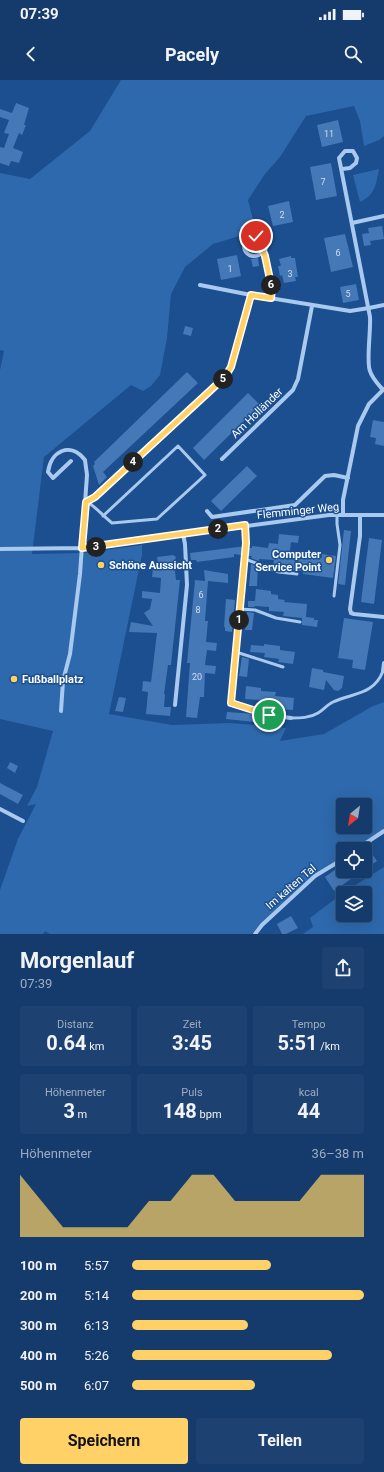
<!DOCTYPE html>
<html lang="de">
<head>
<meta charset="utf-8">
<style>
  body { margin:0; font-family:Roboto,sans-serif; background:#1d4271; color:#f1f3f6; height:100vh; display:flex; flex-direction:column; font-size:15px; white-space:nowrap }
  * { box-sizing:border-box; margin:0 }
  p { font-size:13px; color:#9dadc1 }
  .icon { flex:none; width:22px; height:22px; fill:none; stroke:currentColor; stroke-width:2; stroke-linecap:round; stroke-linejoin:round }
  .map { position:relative; height:854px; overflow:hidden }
  .sheet { display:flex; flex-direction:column; background:#143b6b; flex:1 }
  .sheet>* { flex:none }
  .needle { width:26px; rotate:210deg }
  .tools { position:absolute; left:336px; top:718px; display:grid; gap:8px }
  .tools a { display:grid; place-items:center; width:36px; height:36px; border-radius:4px; background:#143b6b; box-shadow:0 4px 16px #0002,0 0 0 1px #33557e; font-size:20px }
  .pin { position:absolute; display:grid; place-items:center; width:34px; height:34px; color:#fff; margin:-17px; border:2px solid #fff; border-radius:50%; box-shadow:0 1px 4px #0007 }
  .km { position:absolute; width:20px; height:20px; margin:-10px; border-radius:50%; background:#222; color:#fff; font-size:11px; line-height:20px; text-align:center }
  .round { display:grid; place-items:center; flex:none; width:42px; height:42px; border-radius:4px; background:#1d4271 }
  .summary { display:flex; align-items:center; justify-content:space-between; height:68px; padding:0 20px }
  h1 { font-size:22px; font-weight:700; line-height:30px }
  .stats { display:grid; grid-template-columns:repeat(3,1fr); gap:6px; height:68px; padding:4px 20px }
  .stats div { display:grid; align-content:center; border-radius:4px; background:#1d4271; text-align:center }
  .stats b { font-size:20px; font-weight:700 }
  .stats small { font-size:11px; font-weight:400 }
  .stats p { font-size:11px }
  .chart { height:112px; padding:8px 20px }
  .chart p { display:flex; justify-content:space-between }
  .chart svg { width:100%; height:72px; margin-top:4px; fill:#ffd166; opacity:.7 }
  .cta { display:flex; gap:8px; margin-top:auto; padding:8px 20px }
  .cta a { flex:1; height:46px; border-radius:4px; background:#ffd166; color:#111; font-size:16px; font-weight:700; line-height:46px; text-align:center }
  .cta a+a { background:#1d4271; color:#f1f3f6 }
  ul { padding:0 20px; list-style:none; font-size:13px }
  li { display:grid; grid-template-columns:64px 48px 1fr; align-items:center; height:30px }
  li i { height:10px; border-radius:5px; background:#ffd166 }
  .status { display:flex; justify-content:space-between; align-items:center; height:28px; padding:0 20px; background:#143b6b; direction:ltr }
  .status svg { height:11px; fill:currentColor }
  header { display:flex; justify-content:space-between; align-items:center; height:52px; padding:0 20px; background:#143b6b; font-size:18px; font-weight:700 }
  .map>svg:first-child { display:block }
</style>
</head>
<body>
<div class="status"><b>07:39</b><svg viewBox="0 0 49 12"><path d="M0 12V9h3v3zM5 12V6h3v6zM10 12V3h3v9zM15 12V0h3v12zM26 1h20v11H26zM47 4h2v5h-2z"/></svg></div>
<header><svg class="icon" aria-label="back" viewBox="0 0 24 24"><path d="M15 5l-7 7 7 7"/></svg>Pacely<svg class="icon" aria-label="search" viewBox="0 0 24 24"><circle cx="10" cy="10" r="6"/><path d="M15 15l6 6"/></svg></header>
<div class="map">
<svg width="384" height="854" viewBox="0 0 384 854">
  <rect width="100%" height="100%" fill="#1b4f8f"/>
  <path fill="#2e69ad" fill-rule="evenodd" d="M121,0H384V56L379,60L364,66L360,41L354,26L306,36L280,77L265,94L248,120L256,151L213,164L185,187L171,214L167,258L160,295L151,306L143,311L131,305L44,377L32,474L85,473L142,465V475L109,634L172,645L230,643L286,648L280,661L324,654L373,626L384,622V752L357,769H343V779L309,801L257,848L252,854H50L45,851L43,854H0V810L18,759L36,724L27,726L37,707L53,651L0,639V290L4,271L0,270V93L30,99L90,51ZM343,725H365V747H343Z
    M379,89C376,105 375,115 360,122L353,95Z
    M384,787V854H303L313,847L310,838L343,813V835H365V813H343Z"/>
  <path fill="#4478b7" d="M16,23L29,28L24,45H26L22,55L19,53L13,68L23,72L19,83L11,81L9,86L0,83V67L4,68L9,54L4,53L9,40L0,37V29L12,33Z
    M338,40L343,62L322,67L317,45Z
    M331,83L337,116L316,120L310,87Z
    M289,121L293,142L273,146L268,126Z
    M382,146L384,159L370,161L371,165L364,166L362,154L369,153L368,148Z
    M345,154L353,187L331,192L324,158Z
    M237,175L241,196L221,200L217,179Z
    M291,176V178H295L298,197H295L296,201L284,203L282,195L280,196L278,186H281L279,179Z
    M258,178L259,186L253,187L251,179Z
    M356,204L359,220L343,223L340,207Z
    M185,246L193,248L191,256L183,254Z
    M187,292L198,303L103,392L107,397L99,405L93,386L95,384L94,382Z
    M248,313L260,325L204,380L193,368Z
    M373,340L384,342V366L375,364L376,358L370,357Z
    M247,386L257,396L221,431L211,421Z
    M344,450L351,451L345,505L338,504Z
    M279,454L299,456L298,463L291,462L289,477L304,479V476L322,478V474L336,476L333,498L303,494V491L280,489L273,486L274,480L259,479V481L251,478L252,476H248L249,468H252V466L268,468L269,463L278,464Z
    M369,458L382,460L374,524L361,522Z
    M238,467H242L241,475L234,474V477L197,482L196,480H191L190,473Z
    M173,475L176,477L174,483L176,500H180L171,585H168L164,614H165L164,627H171L170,636L146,634L148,612L142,611L143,601L151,602L157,553L129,552L131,542L153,546L144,533L150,529L152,519L142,518V511L160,513L161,498L152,497L153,488H159L157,477Z
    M251,484L258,487L257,506H249Z
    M204,490L228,494V503L208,501L205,541H208L206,562L217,563L216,571L207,570L205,585L216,586L215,594L205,593L204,617H200L197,638L186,637L190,583H187L195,500L205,501Z
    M256,509L271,511V514L278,515V519L285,520L284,522L307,524L306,537L314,538V540H318L317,547L302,545V538L283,536L284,532L269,531V527L255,526L254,527H248V521H255Z
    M226,519L235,520L232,552L225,551V547H224Z
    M247,532L254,533L252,550H245Z
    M344,538L373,542L365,590L352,588L353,580L338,578Z
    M264,564L280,566V570L295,572L293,584L278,582L279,579L264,577L265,573L250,572L251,565L264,566Z
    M242,577L249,579L247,597L239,596Z
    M312,588L323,590V592L344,596L342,608L338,611L334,610L326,600L324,610L309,607Z
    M246,606L261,608V611L276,612L275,616L294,618L293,630L274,629V625L259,623L260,620L245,619Z
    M119,617L126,618L123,632L115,631Z
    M227,632L255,634V642L226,639Z
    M10,682L18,686L15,693L7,688Z
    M0,703L23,715L18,724L0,714Z
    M367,767L377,781L365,789V768Z
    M343,784V791H362L334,811L325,797Z
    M291,836L298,848L286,854H282L277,844Z"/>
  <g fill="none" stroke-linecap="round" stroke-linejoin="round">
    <path stroke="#a9c9ee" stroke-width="3" d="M86,421C96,427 103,436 112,443L157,439L205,395L178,366L103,436
      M245,479L279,492L297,494
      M334,516L340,465L337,444V434
      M240,529L255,530L276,538L300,542
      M236,572L283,587
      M291,638C300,638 310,638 318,633C323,630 327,625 333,622C353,613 374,615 383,591"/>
    <path stroke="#a9c9ee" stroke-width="4" d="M342,89L350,88L356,83L357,78L353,71H345L339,78L370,237C371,250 366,283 370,291C372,298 378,304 383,310
      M352,143L384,136
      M244 166a10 10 0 1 1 20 0a10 10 0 1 1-20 0Z
      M263,171C268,183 273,206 271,218
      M200,205L251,215
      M222,379L293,310L298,299L312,226
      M86,421L95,417L225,297L231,287L251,215L350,231L369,228L384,225
      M207,431L212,437L295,425L325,396L334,395L348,398
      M343,435V420L358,346L369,324L384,309
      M360,435V456L350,529L351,533L354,534L384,537
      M245,445L246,463L231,623L269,635L291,638
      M0,469L82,468L329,435H384
      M383,591L384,583
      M175,625L187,505L185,464L183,454
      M61,631L63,601L70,574L80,494L87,395L85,380C70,361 51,371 48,392L53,398L71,381
      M0,729L23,741
      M357,769L384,751
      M255,854L262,845L315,796L343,779"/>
  </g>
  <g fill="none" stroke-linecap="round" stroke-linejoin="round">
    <g stroke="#fff" stroke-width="8">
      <path id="route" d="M256,156L261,159L264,165L263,171L265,176L272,209L271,218L251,215L231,287L225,297L95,417L86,422L82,468L245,445L246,463L231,623L269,635"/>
    </g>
    <use href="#route" stroke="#ffd166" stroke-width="5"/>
  </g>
  <g fill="#ffd166" stroke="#1b4f8f" stroke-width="1.5">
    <circle cx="329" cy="480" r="4"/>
    <circle cx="101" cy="485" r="4"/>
    <circle cx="14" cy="599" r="4"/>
  </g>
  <g text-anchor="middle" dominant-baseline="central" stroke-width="3" stroke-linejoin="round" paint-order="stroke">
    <g font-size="9" fill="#d0dded">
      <text x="329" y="54">11</text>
      <text x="323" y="102">7</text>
      <text x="282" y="135">2</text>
      <text x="338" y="173">6</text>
      <text x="230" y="189">1</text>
      <text x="290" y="194">3</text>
      <text x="348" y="214">5</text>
      <text x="201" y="515">6</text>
      <text x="198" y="530">8</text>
      <text x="197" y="597">20</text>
    </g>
    <g font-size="11" fill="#fff" stroke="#1b4f8f">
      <text transform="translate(257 333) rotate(-44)">Am Holländer</text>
      <text transform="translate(298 431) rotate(-6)">Flemminger Weg</text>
      <text transform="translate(291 807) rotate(-41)">Im kalten Tal</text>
    </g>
    <g font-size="11" font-weight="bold" fill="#fff" stroke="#1b4f8f" text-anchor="start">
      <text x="321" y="474" text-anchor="end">Computer<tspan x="321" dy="13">Service Point</tspan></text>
      <text x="109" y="485">Schöne Aussicht</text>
      <text x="22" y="599">Fußballplatz</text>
    </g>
  </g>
</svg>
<div class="tools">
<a><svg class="needle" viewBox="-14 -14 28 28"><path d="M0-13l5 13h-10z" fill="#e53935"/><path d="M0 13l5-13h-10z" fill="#9dadc1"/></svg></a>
<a><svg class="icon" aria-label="locate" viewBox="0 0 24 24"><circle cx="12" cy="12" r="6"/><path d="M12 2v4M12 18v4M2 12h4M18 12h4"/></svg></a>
<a><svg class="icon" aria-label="layers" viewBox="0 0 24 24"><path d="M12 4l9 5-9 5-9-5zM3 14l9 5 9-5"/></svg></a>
</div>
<div class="pin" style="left:269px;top:635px;background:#1e9e55"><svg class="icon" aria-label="arrive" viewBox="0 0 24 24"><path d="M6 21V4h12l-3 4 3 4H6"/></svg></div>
<div class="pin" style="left:256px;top:156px;background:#d93025"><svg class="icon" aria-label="check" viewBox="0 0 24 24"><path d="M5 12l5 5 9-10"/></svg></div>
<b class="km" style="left:239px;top:540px">1</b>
<b class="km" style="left:218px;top:449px">2</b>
<b class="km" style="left:96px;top:467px">3</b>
<b class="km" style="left:133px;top:382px">4</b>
<b class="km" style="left:223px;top:299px">5</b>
<b class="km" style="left:271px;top:205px">6</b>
</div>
<section class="sheet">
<div class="summary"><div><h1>Morgenlauf</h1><p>07:39</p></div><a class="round"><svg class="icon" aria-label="share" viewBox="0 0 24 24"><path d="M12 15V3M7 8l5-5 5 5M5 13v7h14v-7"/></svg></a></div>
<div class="stats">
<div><p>Distanz</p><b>0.64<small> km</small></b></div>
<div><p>Zeit</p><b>3:45</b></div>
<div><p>Tempo</p><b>5:51<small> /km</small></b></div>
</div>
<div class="stats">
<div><p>Höhenmeter</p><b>3<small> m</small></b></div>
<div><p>Puls</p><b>148<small> bpm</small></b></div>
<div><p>kcal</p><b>44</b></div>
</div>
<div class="chart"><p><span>Höhenmeter</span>36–38 m</p>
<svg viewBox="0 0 160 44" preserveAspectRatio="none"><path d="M0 44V6L10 22L20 38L30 38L40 38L50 38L60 22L70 22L80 6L90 6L100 22L110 22L120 22L130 22L140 6L150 6L160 6V44z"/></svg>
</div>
<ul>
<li><b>100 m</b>5:57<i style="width:60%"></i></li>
<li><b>200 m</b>5:14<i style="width:100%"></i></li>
<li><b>300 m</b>6:13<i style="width:50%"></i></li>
<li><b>400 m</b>5:26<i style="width:86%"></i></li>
<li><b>500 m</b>6:07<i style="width:53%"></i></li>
</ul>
<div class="cta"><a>Speichern</a><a>Teilen</a></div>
</section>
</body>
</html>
